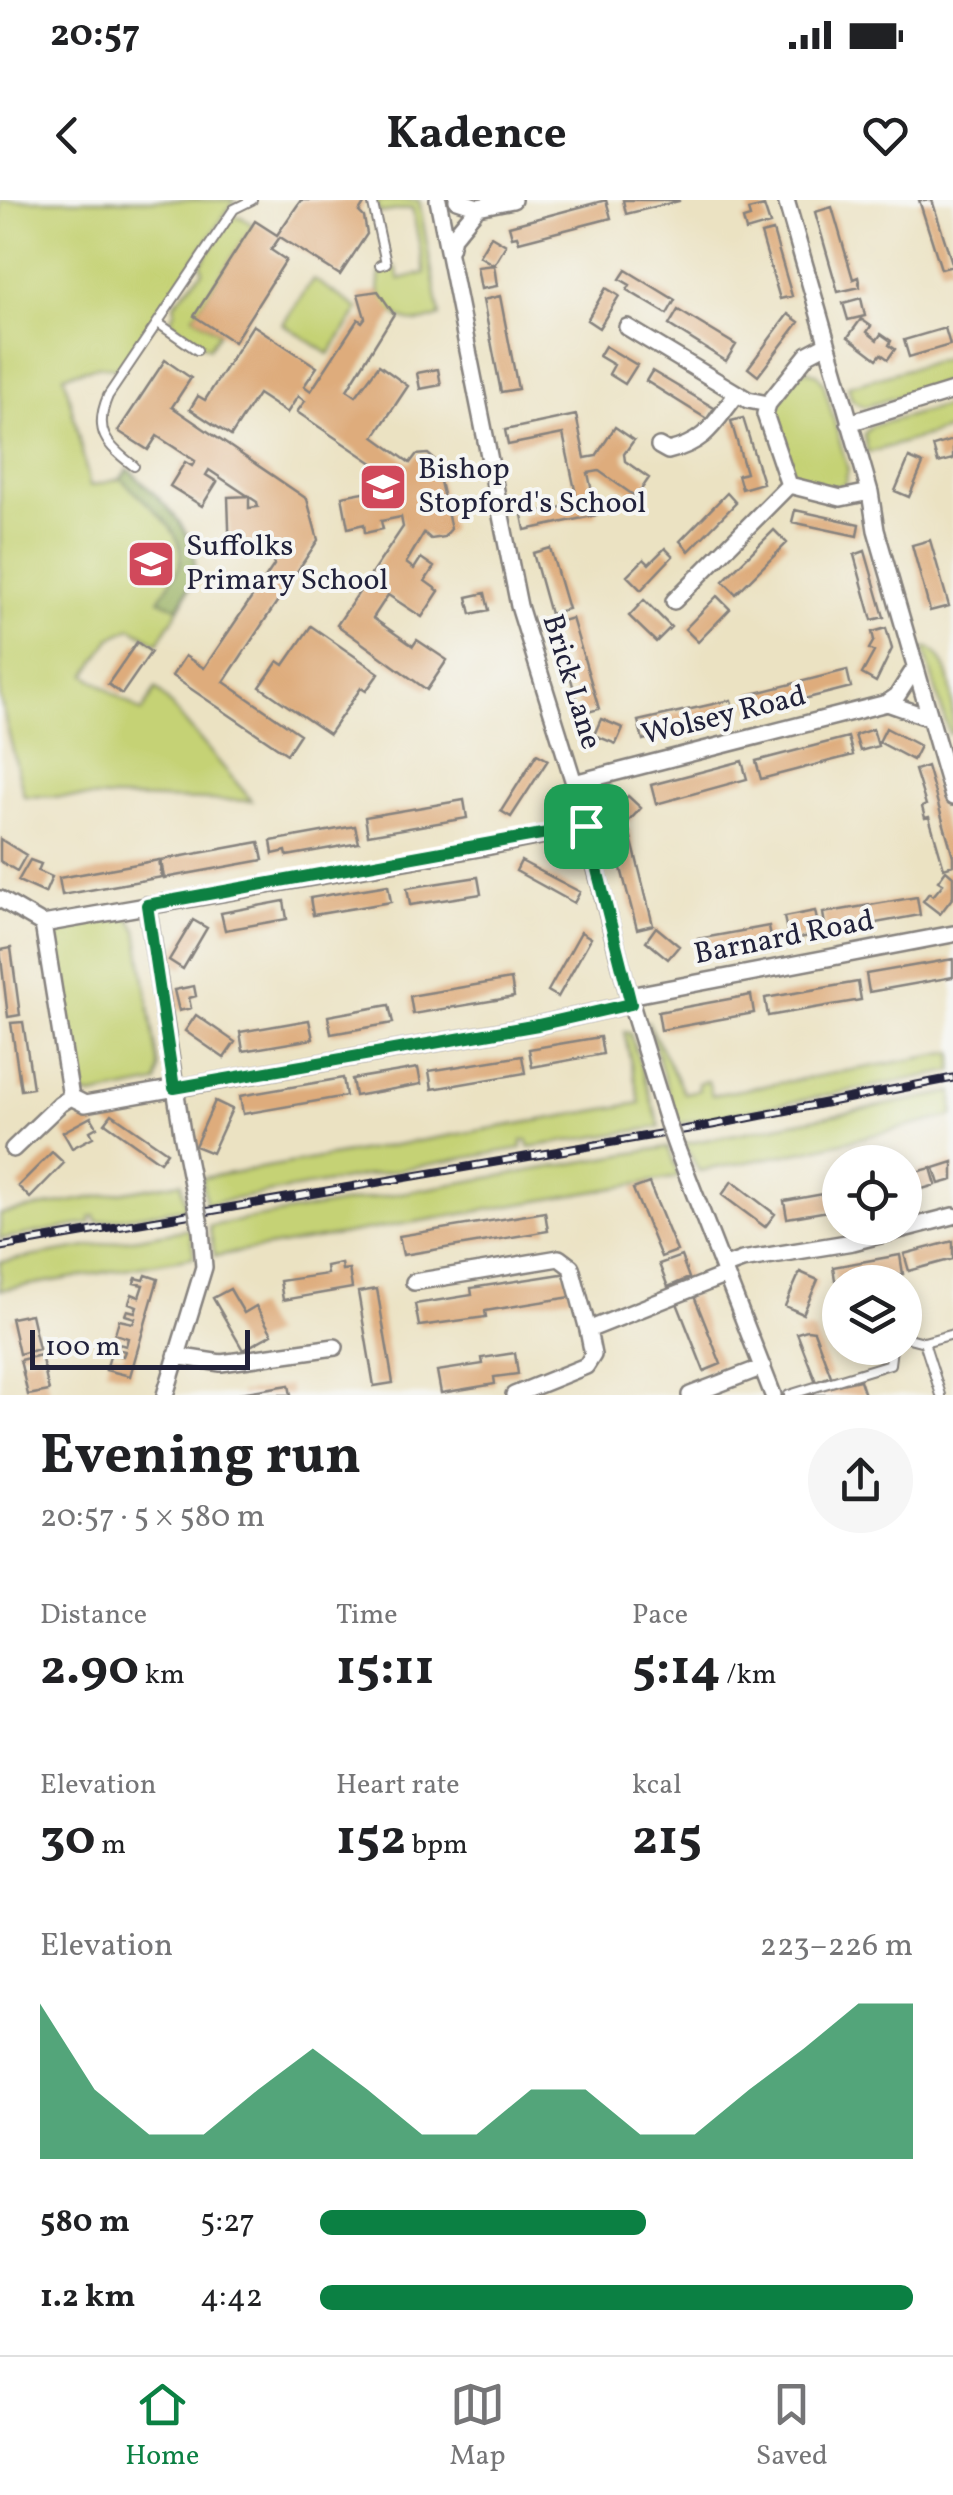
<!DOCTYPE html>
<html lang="en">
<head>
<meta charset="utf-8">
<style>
  body { margin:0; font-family:Vollkorn,serif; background:#f6f6f6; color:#202124; height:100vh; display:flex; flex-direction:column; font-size:38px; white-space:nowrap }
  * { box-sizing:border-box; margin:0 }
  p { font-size:32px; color:#757577 }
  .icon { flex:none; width:55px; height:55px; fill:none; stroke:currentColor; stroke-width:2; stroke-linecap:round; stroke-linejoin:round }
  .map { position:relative; height:1195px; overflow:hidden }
  .drawer { display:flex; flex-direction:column; background:#fff; flex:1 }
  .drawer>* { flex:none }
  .controls { position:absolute; left:822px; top:945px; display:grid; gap:20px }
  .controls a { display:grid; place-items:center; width:100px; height:100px; border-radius:50%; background:#fff; box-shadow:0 5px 15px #0003; font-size:50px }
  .scale { position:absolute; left:30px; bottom:25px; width:220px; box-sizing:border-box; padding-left:10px; border:5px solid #22223b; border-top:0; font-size:28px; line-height:35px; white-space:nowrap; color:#22223b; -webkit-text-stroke:8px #f6f6f2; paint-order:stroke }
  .pin { position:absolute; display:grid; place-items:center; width:85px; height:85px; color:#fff; margin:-42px; border-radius:20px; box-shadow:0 5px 15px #0006 }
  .round { display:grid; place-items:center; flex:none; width:105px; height:105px; border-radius:52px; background:#f6f6f6 }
  .overview { display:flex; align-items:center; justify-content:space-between; height:170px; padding:0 40px }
  h1 { font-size:55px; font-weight:700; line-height:75px }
  .figures { display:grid; grid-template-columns:repeat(3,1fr); gap:15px; height:170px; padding:10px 40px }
  .figures div { display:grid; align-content:center }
  .figures b { font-size:50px; font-weight:700 }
  .figures small { font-size:28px; font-weight:400 }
  .figures p { font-size:28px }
  .chart { height:280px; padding:20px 40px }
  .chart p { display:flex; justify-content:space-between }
  .chart svg { width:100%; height:180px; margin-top:10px; fill:#0b8043; opacity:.7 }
  ul { padding:0 40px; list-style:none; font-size:32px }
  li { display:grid; grid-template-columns:160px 120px 1fr; align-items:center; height:75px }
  li i { height:25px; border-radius:12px; background:#0b8043 }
  .status { display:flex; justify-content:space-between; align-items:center; height:70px; padding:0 50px; background:#fff; direction:ltr }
  .status svg { height:28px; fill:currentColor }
  header { display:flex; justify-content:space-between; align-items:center; height:130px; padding:0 40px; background:#fff; font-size:45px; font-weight:700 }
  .tab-bar { display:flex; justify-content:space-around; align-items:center; height:140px; border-top:2px solid #e0e0e0; background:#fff; font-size:28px; color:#757577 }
  .tab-bar a { display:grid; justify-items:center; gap:5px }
  .tab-bar .current { color:#0b8043 }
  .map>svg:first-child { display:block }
</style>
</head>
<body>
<div class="status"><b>20:57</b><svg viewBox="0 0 49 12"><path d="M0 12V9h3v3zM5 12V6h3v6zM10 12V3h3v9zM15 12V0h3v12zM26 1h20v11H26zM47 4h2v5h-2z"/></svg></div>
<header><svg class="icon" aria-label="back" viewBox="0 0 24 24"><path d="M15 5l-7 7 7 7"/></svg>Kadence<svg class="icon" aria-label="heart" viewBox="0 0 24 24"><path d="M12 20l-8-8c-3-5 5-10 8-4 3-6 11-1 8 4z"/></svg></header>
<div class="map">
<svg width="953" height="1195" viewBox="0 0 953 1195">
  <rect width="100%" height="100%" fill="#f6f6f2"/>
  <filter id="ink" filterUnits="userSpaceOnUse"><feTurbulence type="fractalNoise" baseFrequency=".01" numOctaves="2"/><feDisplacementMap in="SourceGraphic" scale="20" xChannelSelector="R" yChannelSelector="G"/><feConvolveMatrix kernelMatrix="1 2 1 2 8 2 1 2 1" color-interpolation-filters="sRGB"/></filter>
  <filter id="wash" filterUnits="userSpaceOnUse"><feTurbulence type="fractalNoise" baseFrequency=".0048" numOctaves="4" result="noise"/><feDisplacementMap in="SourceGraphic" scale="40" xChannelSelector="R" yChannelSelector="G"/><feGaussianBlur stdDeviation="2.25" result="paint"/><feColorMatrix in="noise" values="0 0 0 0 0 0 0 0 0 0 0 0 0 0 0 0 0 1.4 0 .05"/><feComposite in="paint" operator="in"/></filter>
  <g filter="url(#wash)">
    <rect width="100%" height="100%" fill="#ebe2c2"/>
    <path fill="#c5d274" stroke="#747a58" stroke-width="2.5" d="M0,0H235L121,169L99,166L64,175L90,286L120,279L128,269C154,294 201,332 194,373C189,397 170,422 158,443L131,428L110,439L86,475L142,512L156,488L252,601L24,596L0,498Z
      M376,0H419L440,116C432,119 425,123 417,122C391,122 372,94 381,71L396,67L399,79L425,73L412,8L379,13Z
      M232,17H241L253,25L194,116L219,133L209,148L175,126L171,117L175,111L174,104L203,71L201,64Z
      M313,79L359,109L329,154L283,124Z
      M953,156V180L864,207L852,200L848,186Z
      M806,170L817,174L823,182L848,270L845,283L834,290L793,278L772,211L798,174Z
      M953,204V228L868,253L864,234L872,226Z
      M929,448C953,463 953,501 953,533L949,534L924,449Z
      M128,715L137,730L159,869L157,883L92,896L83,894L73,878L53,742L63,728Z
      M647,820L684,893L699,890L698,883L708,881L712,895L953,852V871L678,924Z
      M624,832L630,833L660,927L529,947L528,941H522V948L206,1004L202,978L640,903Z
      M953,892V916L810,950L699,971L684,944Z
      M668,947L679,977L215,1056L209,1026Z
      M181,982L186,1008L97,1022L95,1016L90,1017L91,1023L0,1039V1014Z
      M190,1029L194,1057L0,1090V1062Z"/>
    <path fill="#9cb466" stroke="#5f6b50" stroke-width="2.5" d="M128,269C154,294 201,331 194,372C192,384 183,397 178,408L159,400C165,389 174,377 179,366C192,333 140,299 121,279Z"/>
    <g id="blocks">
      <path fill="#deac7c" d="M301,0H363L364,4L359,12L364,17L367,34L340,75L280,37L271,50L286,60L234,142L194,116L255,21L277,35Z
        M606,0L611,18L519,42L517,36L512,37L509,26Z
        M623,0H679V1L626,14Z
        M919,0H932L953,66L941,69Z
        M764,6L770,24L746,31L743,19L750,17L748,10Z
        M832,7L853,79L858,77L860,87L838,92L815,12Z
        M773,31L792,96L780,99L761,34Z
        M491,36L506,45L494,65L497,86L481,89L477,67L494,65L479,56Z
        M626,70L675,100L667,114L627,90L630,85L620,79Z
        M606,88L619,96L599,128L587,120Z
        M378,91L394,114L347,190L356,196L379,165L408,186L374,237L410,263L416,255L428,254L435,260L451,329L444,337L431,339L424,333L406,363L414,369L421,358L434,367L425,381L439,391L422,417L388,395L373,418L413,446L417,440L447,460L427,490L337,425L403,327L401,317L381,321L383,329L365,333L364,324L348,328L342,296L396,286L392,276L297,212L305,201L298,196L287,213L258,194L231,236L190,209L198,196L205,200L253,125L317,167L304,186L311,191L358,119L362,122L365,118L358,94Z
        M500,96L518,189L501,192L483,100Z
        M861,98L865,116L848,120L843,103Z
        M678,110L736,145L726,161L669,125Z
        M788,114L799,122L758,176L748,168Z
        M861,119L871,126L867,132L877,140L881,134L891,141L889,145L895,149L888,159L881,154L877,159L848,137Z
        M945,128L950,145L909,157L904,140Z
        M605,146L637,165L625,184L609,174L614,165L599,156Z
        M165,160L191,178L172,207L307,299L318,340L224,482L300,534L287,554L172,476L185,456L204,468L274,365L272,356L230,357L228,297L249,296V308L258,307L257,302L209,270L206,275L217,282L202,306L170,286L185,262L192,266L195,261L157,236L148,250L118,231Z
        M438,169L441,185L420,189L417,173Z
        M652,171L714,208L707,219L646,181Z
        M576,215L585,258L596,256L615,227L634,240L624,254L625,261L649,278L636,297L599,271L588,273L597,315L525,330L522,315L578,304L563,234L508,245L505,230Z
        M743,218L763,283L742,289L738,275L746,273L731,221Z
        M953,240V259L938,263L933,246Z
        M909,258L923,264L909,297L895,291Z
        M727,293L736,303L689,351L680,341Z
        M795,310L859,324L857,336L792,322Z
        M774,330L787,343L736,394L723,381Z
        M930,340L949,406L930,411L912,345Z
        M550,348L568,409L550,414L533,353Z
        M665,348L673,356L641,390L627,376L644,359L649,364Z
        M865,351L884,417L872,420L854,355Z
        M485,393L489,410L471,414L467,397Z
        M717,396L730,409L698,442L685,429Z
        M644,400L671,427L656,442L629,416Z
        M572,418L599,509L581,514L555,423Z
        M311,426L379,473L366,491L361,488L329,534L260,487L278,461L284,465Z
        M886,428L892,449L876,482L862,474L874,452L869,449L874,440L872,432Z
        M137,442L151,452L122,494L108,484Z
        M847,470L851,487L753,512L748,495Z
        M731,500L735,518L643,540L638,521Z
        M601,519L623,528L616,544L594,535Z
        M886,528L920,546L913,560L879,542Z
        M873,529L878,546L860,551L855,535Z
        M848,537L853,555L761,579L756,561Z
        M537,554L548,560L511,617L501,611Z
        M742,561L747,579L656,604L651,585Z
        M927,566L953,656V665L944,668L929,617L925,618L922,607L926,605L915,570Z
        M628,596L641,608L626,624L613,613Z
        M464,600L467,618L368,635L365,617Z
        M355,626L359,643L287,656L286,651L273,654L271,641Z
        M629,629L653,725L637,729L612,634Z
        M0,639L26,655L17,671L0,661Z
        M259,642L263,660L164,678L161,660Z
        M30,660L41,664L38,671L52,677L45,693L18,681Z
        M159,660L162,677L62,695L59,678Z
        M521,661L580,692L574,703L516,671Z
        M946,670L953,676V697L940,714L923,701L929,693L933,696L943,684L938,681Z
        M478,677L481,694L410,705L407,688Z
        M388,685L391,702L313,715L310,698Z
        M917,697L920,715L826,732L823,713Z
        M284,701L287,719L225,730L221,713Z
        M815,711L820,734L789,740L784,717Z
        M193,720L207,728L183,769L169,760Z
        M769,726L772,744L702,757L698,739Z
        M656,727L679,746L668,759L646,741Z
        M581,732L591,738L558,797L548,791Z
        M11,748L20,815L8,817L0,750Z
        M953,759V777L869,792L866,774Z
        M511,779L514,797L413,814L410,796Z
        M858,782L861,800L768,816L765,798Z
        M194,786L196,796L189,798L191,808L179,811L174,790Z
        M751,795L754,813L661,830L658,812Z
        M389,805L393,823L331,834L328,816Z
        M196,815L235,842L224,858L185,831Z
        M309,820L313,839L243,851L240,832Z
        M23,822L33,888L21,890L11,823Z
        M600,837L603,854L532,867L529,849Z
        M522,856L525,873L432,889L429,871Z
        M418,868L421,884L355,896L352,879Z
        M343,878L346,896L243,914L240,896Z
        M215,901L232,909L212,953L195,946Z
        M112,914L167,952L160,962L105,923Z
        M91,917L97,927L90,931L93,937L72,948L63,932Z
        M52,952L64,963L30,998L18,986Z
        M953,962V980L939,984L934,968Z
        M931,968L936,985L905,994V975Z
        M732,981L775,1014L765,1027L722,995Z
        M649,983L677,1051L661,1057L633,989Z
        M840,991V1009L787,1018L784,1001Z
        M545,1012L548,1031L403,1055L399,1036Z
        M953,1041V1059L909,1071L904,1054Z
        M900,1055L903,1074L855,1082L835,1080L833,1067Z
        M681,1056L689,1078L668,1087L659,1064Z
        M341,1063L342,1070L349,1069L352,1088L283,1100L280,1081L327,1074L326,1066Z
        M800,1072L818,1080L803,1114L785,1106Z
        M568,1073L571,1097L485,1111L486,1117L419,1126L415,1104L472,1095L471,1088Z
        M146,1075L158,1079L130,1176L106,1170L111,1153L123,1156L125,1151L117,1149L119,1144L126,1146L128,1138L115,1134L119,1120L133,1123L135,1118L125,1115L127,1110L135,1112L137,1106L129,1103L132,1094L139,1097L143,1085L134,1083L136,1078L144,1080Z
        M230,1089L244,1113L256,1106L272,1134L243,1150L213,1098Z
        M377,1089L393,1183L374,1186L358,1092Z
        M694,1096L721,1164L704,1171L677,1103Z
        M31,1114L39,1149L19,1154L11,1118Z
        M807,1130L814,1131L831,1176L816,1182L797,1133Z
        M515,1153L518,1174L494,1177L495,1184L441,1193L437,1171L483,1164L482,1158Z
        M41,1155L49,1191L28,1195L20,1160Z
        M860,1180L865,1195H808L807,1191Z
        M289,1185L291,1195H240V1193Z"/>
    </g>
  </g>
  <g filter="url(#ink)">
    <use href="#blocks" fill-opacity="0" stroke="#86827e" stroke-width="2.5"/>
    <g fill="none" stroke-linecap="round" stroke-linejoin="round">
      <g stroke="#86827e" stroke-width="12">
        <path id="service" d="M372,0L386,63L380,65
          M158,123L197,150
          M134,266C106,245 93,231 108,196L234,9L252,0
          M905,1137L924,1142L953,1134
          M924,1142L941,1195
          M789,1195L890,1164L892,1148"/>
      </g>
      <g stroke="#86827e" stroke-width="20">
        <path id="minor" d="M438,0L519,406L574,583L631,804L668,924
          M457,0L478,7L513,0
          M786,0L870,292L876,330L953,597
          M450,49L453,37L478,7
          M627,127L748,200L768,204
          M827,144L808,154L768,204L765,214L789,285L841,298L870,292
          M849,223L953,191
          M659,246L668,251C707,242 714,223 737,194
          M674,401L789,285
          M887,503L897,496L915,468
          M574,583L887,503L930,518
          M585,627L485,647L43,724L71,897L85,904L538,825L631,804
          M0,699L43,724
          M147,705L182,933L196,1004
          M629,796L953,734
          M13,949L60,904L71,897
          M677,949L773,1195
          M723,1067L742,1060L853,1042L953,1016
          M414,1082L559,1058L571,1067L588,1130L726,1075
          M176,1156L221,1163L335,1147
          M165,1195L204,1067L201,1030
          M514,1195L586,1166L593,1155L588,1130
          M690,1195L763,1167"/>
      </g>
      <use href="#service" stroke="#fff" stroke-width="8"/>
      <use href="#minor" stroke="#fff" stroke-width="15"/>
      <g stroke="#22223b" stroke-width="9">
        <path id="rail" d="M0,1047L712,925L953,878"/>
      </g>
      <use href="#rail" stroke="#f6f6f2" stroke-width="5" stroke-dasharray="15" stroke-linecap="butt"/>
      <g stroke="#86827e" stroke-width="20" stroke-linecap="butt">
        <path id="minor-bridge" d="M668,924L677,949
          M196,1004L201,1030"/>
      </g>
      <use href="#minor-bridge" stroke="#fff" stroke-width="15"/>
    </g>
  </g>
  <g fill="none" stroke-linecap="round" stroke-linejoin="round" filter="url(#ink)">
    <g stroke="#fff" stroke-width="20">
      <path id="route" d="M586,626L631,804L538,825L174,888L147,705Z"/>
    </g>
    <use href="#route" stroke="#0b8043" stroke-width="12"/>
  </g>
  <defs>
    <g id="school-square" transform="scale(2.5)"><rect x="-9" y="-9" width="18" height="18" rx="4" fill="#d1495b" stroke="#f6f6f2"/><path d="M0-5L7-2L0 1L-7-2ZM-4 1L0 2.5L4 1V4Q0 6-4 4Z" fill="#fff"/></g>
  </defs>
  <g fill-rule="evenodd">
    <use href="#school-square" x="383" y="287"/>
    <use href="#school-square" x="151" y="364"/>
  </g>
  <g text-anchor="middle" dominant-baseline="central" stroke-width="8" stroke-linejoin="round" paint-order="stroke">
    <g font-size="30" fill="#22223b" stroke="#f6f6f2" text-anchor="start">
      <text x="418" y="270">Bishop<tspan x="418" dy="34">Stopford's School</tspan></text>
      <text x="186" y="347">Suffolks<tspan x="186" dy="34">Primary School</tspan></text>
    </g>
    <g font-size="30" fill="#22223b" stroke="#f6f6f2">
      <text transform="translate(571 482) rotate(73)">Brick Lane</text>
      <text transform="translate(724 516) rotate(-14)">Wolsey Road</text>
      <text transform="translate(784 738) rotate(-11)">Barnard Road</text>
    </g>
  </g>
</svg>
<div class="controls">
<a><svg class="icon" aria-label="locate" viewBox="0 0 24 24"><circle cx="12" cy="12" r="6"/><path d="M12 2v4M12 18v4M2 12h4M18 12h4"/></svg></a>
<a><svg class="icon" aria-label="layers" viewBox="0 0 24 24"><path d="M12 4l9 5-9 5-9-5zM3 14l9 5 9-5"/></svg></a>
</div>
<div class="scale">100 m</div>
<div class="pin" style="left:586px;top:626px;background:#1e9e55"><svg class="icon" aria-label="arrive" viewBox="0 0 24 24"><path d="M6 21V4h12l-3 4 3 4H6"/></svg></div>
</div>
<section class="drawer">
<div class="overview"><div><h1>Evening run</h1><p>20:57 · 5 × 580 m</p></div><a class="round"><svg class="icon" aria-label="share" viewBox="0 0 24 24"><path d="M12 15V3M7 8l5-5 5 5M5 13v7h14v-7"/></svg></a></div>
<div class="figures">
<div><p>Distance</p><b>2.90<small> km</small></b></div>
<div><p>Time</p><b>15:11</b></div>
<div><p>Pace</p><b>5:14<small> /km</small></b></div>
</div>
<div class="figures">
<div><p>Elevation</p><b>30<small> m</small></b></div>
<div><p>Heart rate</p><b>152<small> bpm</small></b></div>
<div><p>kcal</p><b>215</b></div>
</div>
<div class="chart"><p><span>Elevation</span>223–226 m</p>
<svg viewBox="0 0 160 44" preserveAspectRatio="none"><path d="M0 44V6L10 27L20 38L30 38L40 27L50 17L60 27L70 38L80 38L90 27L100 27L110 38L120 38L130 27L140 17L150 6L160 6V44z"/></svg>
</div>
<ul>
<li><b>580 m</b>5:27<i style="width:55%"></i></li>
<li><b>1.2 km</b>4:42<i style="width:100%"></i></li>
</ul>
</section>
<nav class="tab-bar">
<a class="current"><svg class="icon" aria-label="home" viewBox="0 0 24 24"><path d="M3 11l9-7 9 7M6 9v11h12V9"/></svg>Home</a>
<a><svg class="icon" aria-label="map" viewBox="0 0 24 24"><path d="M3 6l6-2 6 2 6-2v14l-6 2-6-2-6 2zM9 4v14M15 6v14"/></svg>Map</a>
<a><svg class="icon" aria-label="saved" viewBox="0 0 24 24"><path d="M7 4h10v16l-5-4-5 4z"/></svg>Saved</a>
</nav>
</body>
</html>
